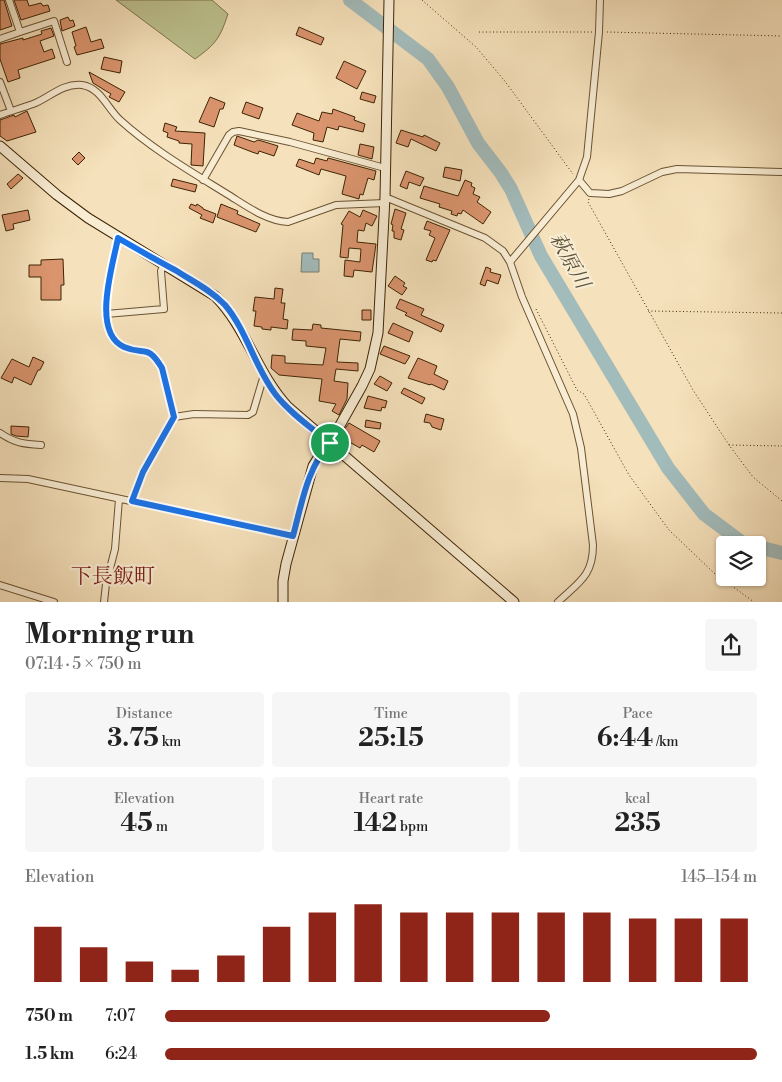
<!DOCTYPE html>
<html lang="en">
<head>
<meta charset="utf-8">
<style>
  body { margin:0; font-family:"Libre Bodoni","Noto Serif JP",serif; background:#f6f6f6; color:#222; height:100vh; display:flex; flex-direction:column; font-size:19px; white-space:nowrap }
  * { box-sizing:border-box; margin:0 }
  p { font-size:16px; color:#767676 }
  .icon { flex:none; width:28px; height:28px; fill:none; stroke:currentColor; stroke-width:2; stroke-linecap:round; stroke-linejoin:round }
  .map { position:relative; height:602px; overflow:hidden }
  .drawer { display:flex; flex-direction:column; background:#fff; flex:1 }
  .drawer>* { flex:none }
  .buttons { position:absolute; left:716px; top:536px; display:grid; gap:10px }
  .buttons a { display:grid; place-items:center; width:50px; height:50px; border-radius:5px; background:#fff; box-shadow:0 1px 4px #0004; font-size:25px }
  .pin { position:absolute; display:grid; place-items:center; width:42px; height:42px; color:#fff; margin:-21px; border:2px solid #fff; border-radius:50%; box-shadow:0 1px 5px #0007 }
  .round { display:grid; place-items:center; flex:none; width:52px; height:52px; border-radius:5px; background:#f6f6f6 }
  .headline { display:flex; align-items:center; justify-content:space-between; height:85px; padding:0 25px }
  h1 { font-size:28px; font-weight:700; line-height:38px }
  .stats { display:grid; grid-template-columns:repeat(3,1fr); gap:8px; height:85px; padding:5px 25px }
  .stats div { display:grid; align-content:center; border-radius:5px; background:#f6f6f6; text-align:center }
  .stats b { font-size:25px; font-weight:700 }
  .stats small { font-size:14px; font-weight:400 }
  .stats p { font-size:14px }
  .chart { height:140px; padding:10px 25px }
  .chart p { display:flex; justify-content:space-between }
  .chart svg { width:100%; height:90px; margin-top:5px; stroke:#8f2418; stroke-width:6 }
  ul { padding:0 25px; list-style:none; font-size:16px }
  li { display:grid; grid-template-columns:80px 60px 1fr; align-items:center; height:38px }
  li i { height:12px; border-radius:6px; background:#8f2418 }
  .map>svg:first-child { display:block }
</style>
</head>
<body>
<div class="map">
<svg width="782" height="602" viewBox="0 0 782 602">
  <rect width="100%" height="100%" fill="#f5e1bb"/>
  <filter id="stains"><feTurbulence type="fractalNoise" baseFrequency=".004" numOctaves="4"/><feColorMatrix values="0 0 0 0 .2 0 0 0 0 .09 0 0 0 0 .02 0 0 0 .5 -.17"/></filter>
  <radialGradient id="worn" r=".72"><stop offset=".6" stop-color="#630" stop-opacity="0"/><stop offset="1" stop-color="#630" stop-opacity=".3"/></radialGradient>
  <path fill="#bdc28f" stroke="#7d734a" d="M116,0H212L228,14C220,38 216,44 195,59Z"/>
  <path fill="#a2bbbb" stroke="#7a7f72" d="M302,253H313V259H319V272H301Z"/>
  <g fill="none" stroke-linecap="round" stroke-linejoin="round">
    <path stroke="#a2bbbb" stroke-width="14" d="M350,0L428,59L448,87L478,143L501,173L511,189L541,256L668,468L704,514L744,544L749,545
      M758,547L782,553"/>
  </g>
  <path fill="#da946e" stroke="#3d2404" d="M0,0H4L12,26L0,30Z
    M14,0H27L29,6L41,3L43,6L48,5L50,11L21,20Z
    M68,17L70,21L73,20L75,26L62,31L60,20Z
    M86,27L91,42L101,39L104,48L77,55L74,47L76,46L72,32Z
    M299,27L324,38L321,45L296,35Z
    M51,28L54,36L40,41L44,52L52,49L55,58L18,70L20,78L8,82L0,59V44L23,38V40L42,34L41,31Z
    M104,57L122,61L120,73L101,69Z
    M344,61L366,71L357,89L336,78Z
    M89,72L125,92L119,102L109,97L111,94L93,83Z
    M362,92L376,96L374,103L360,99Z
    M210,97L225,103L223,109H220L214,127L199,122Z
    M246,102L263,108L259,119L242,113Z
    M333,109L355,117L354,120L365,124L363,132L339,126L338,130L327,127L323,142L313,140L314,133L292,125L297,113L319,121L322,112L332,114Z
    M27,111L36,132L7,141L0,136V120L14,115L15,117Z
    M165,123L177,127L175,131L205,133L203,166L191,165L192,144L179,143V141L167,137L168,133L163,131Z
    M401,130L423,137L424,135L440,143L436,151L411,139L408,147L396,143Z
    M237,136L254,142L258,140L265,142L278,146L274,156L259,151L258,154L252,152L234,145Z
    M360,144L374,147L372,159L358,155Z
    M79,152L85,158L78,165L72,159Z
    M316,158L327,161L328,158L376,171L374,180L368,178L363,195L360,194L359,199L342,194L346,176L321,169L319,175L296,166L299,159L314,164Z
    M445,167L462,170L460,181L443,177Z
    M406,171L424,178L420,186L409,182L407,189L400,186Z
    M18,174L23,178L11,189L7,184Z
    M173,179L197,185L195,192L171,186Z
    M465,180L472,183L471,186L475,188L473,194L480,197L477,202L491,212L483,224L463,210L461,214L458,213L457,216L451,214L452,211L439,207L440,204L420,198L424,186L458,196Z
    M191,204L196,206L197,204L203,208V209L216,214L213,223L200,218L202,215L189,208Z
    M221,204L238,211L237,214L260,224L256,232L217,217Z
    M395,209L406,213L401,229L404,230L401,240L394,238V231H392L393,225L391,224Z
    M28,210L30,220L13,224L14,229L6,231L2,215Z
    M363,210L377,216L372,226L366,223L364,231L358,230L357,242L376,244L372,272L354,270L353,277L344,276L345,260L360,262L361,249L349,248L348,258L340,257L343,225L341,224L349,211L360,217Z
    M427,221L450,230L436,261L433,260L432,262L426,260L435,238L429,235L431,231L424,229Z
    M63,259L64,285H61V300H41V277H29V265H41V260Z
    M486,267L491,269L490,272L501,275L498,284L487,280L485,286L480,284Z
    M395,276L405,283L403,286L407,288L402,295L388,286Z
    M275,288L283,289L281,303H285L283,319L288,320L287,329L271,327V330L262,329V327L254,326L256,311H253L255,297L274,299Z
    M400,299L424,309L421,315L444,325L441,332L405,315L407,313L396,308Z
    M362,310H371V320H362Z
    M393,323L413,332L409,342L388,333Z
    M313,324L321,325V328L361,332L360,341L340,339L337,362L358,363V371L336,369L334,381L348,383L347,399L339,415L332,411L336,404L319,401L322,379L279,375L271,368L272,355L285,356V363L323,365L326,348L306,346V341L292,340L293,329L312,330Z
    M384,346L410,356L405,364L380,354Z
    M33,357L44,362L40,370H38L31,385L14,377L12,383L1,378L12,359L29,367Z
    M418,358L437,366L434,374L448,381L444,390L431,384L430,385L408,378Z
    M380,376L392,383L387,391L374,384Z
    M404,388L425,398L422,404L401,393Z
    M368,396L387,401L385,408L382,407L381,411L364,408Z
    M426,414L444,419L441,430L432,427L430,423L424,422Z
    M366,420L381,423L380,429L365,427Z
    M349,423L380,441L374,452L362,445L360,448L344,439L348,433L344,430Z
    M11,426L29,427L28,437L16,436L11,434Z"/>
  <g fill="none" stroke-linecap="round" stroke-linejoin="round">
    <g stroke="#6b5332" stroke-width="8">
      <path id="street" d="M20,32L54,21L67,62
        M0,39L20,32L9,0
        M0,82L11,111
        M0,115C11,111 22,108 33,104C49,98 62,83 82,85C101,88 107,108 120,120C152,149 190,171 227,194C245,205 266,221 288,222L336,205L385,203
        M203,180L229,135L233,132L239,131L290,142L385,168
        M579,180L590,193L609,194L622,191L662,172L677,169L782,172
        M385,197L485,238L503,251L510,262L522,297L573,414L581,448L593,545C593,576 579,582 558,602
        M118,238C113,265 91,332 124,347C145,356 147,343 162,368L174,417
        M510,262L579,180L587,157L599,32L600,0
        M106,314L164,309L161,271L164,264
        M0,433C15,443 23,444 41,445
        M0,478L28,479L293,536
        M132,501L143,472L174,417L194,414L248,415L253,412L264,375
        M0,585L54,602
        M104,602L106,584L115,549L119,499"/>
    </g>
    <g stroke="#3d2404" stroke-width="11">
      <path id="secondary" d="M0,146L57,195L88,218L215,296C247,328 257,374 288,407L514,602
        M283,602V581L286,564L313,466L321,453L330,443L362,386L370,369L378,333L385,197L389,0"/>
    </g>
    <path stroke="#3d2404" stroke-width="1" stroke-dasharray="1 2.5" stroke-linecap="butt" d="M422,0L476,47L504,80L573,174
      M479,32H593
      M607,32L782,36
      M589,199L588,202L693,390L729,445L753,477L782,501
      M536,309L577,390L584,394L629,475L669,530L714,573L754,602
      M648,311L782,313
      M729,445L782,446"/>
    <use href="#street" stroke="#f8ecd3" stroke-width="6"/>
    <use href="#secondary" stroke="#f8ecd3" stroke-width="9"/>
  </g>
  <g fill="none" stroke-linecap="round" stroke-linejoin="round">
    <g stroke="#fff" stroke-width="10">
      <path id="route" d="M118,238C137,249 156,260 175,270C192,281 211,290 225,305C247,331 255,368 276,395C291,414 312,428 330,443C307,468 302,503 293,536L132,501L143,472L174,417L162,368C147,343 145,356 124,347C91,332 113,265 118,238Z"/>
    </g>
    <use href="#route" stroke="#1a73e8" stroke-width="6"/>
  </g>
  <g text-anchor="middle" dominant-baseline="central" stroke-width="4.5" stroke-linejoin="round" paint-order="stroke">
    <g font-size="20" font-style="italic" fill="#5b513b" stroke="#f8ecd3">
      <text transform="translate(569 261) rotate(61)">萩原川</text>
    </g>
    <g font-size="21" fill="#7a1f14" stroke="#f8ecd3">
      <text x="113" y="577">下長飯町</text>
    </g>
  </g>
  <rect width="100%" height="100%" filter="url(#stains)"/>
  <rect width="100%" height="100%" fill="url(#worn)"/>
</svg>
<div class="buttons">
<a><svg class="icon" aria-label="layers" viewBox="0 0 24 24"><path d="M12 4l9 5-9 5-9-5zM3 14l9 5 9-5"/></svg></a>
</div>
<div class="pin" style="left:330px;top:443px;background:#1e9e55"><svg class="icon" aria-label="arrive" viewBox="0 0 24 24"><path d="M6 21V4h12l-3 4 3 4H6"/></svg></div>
</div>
<section class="drawer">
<div class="headline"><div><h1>Morning run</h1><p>07:14 · 5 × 750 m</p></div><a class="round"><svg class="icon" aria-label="share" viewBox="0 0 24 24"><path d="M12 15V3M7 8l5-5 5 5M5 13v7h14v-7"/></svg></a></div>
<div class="stats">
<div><p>Distance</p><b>3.75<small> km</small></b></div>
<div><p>Time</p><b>25:15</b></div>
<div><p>Pace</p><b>6:44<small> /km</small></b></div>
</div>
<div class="stats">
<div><p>Elevation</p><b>45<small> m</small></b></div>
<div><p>Heart rate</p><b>142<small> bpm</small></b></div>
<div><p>kcal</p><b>235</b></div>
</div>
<div class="chart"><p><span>Elevation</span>145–154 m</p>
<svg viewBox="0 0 160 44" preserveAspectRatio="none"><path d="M5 44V17M15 44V27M25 44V34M35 44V38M45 44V31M55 44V17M65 44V10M75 44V6M85 44V10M95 44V10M105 44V10M115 44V10M125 44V10M135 44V13M145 44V13M155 44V13"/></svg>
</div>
<ul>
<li><b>750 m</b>7:07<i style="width:65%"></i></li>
<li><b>1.5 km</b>6:24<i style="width:100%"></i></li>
</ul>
</section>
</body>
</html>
